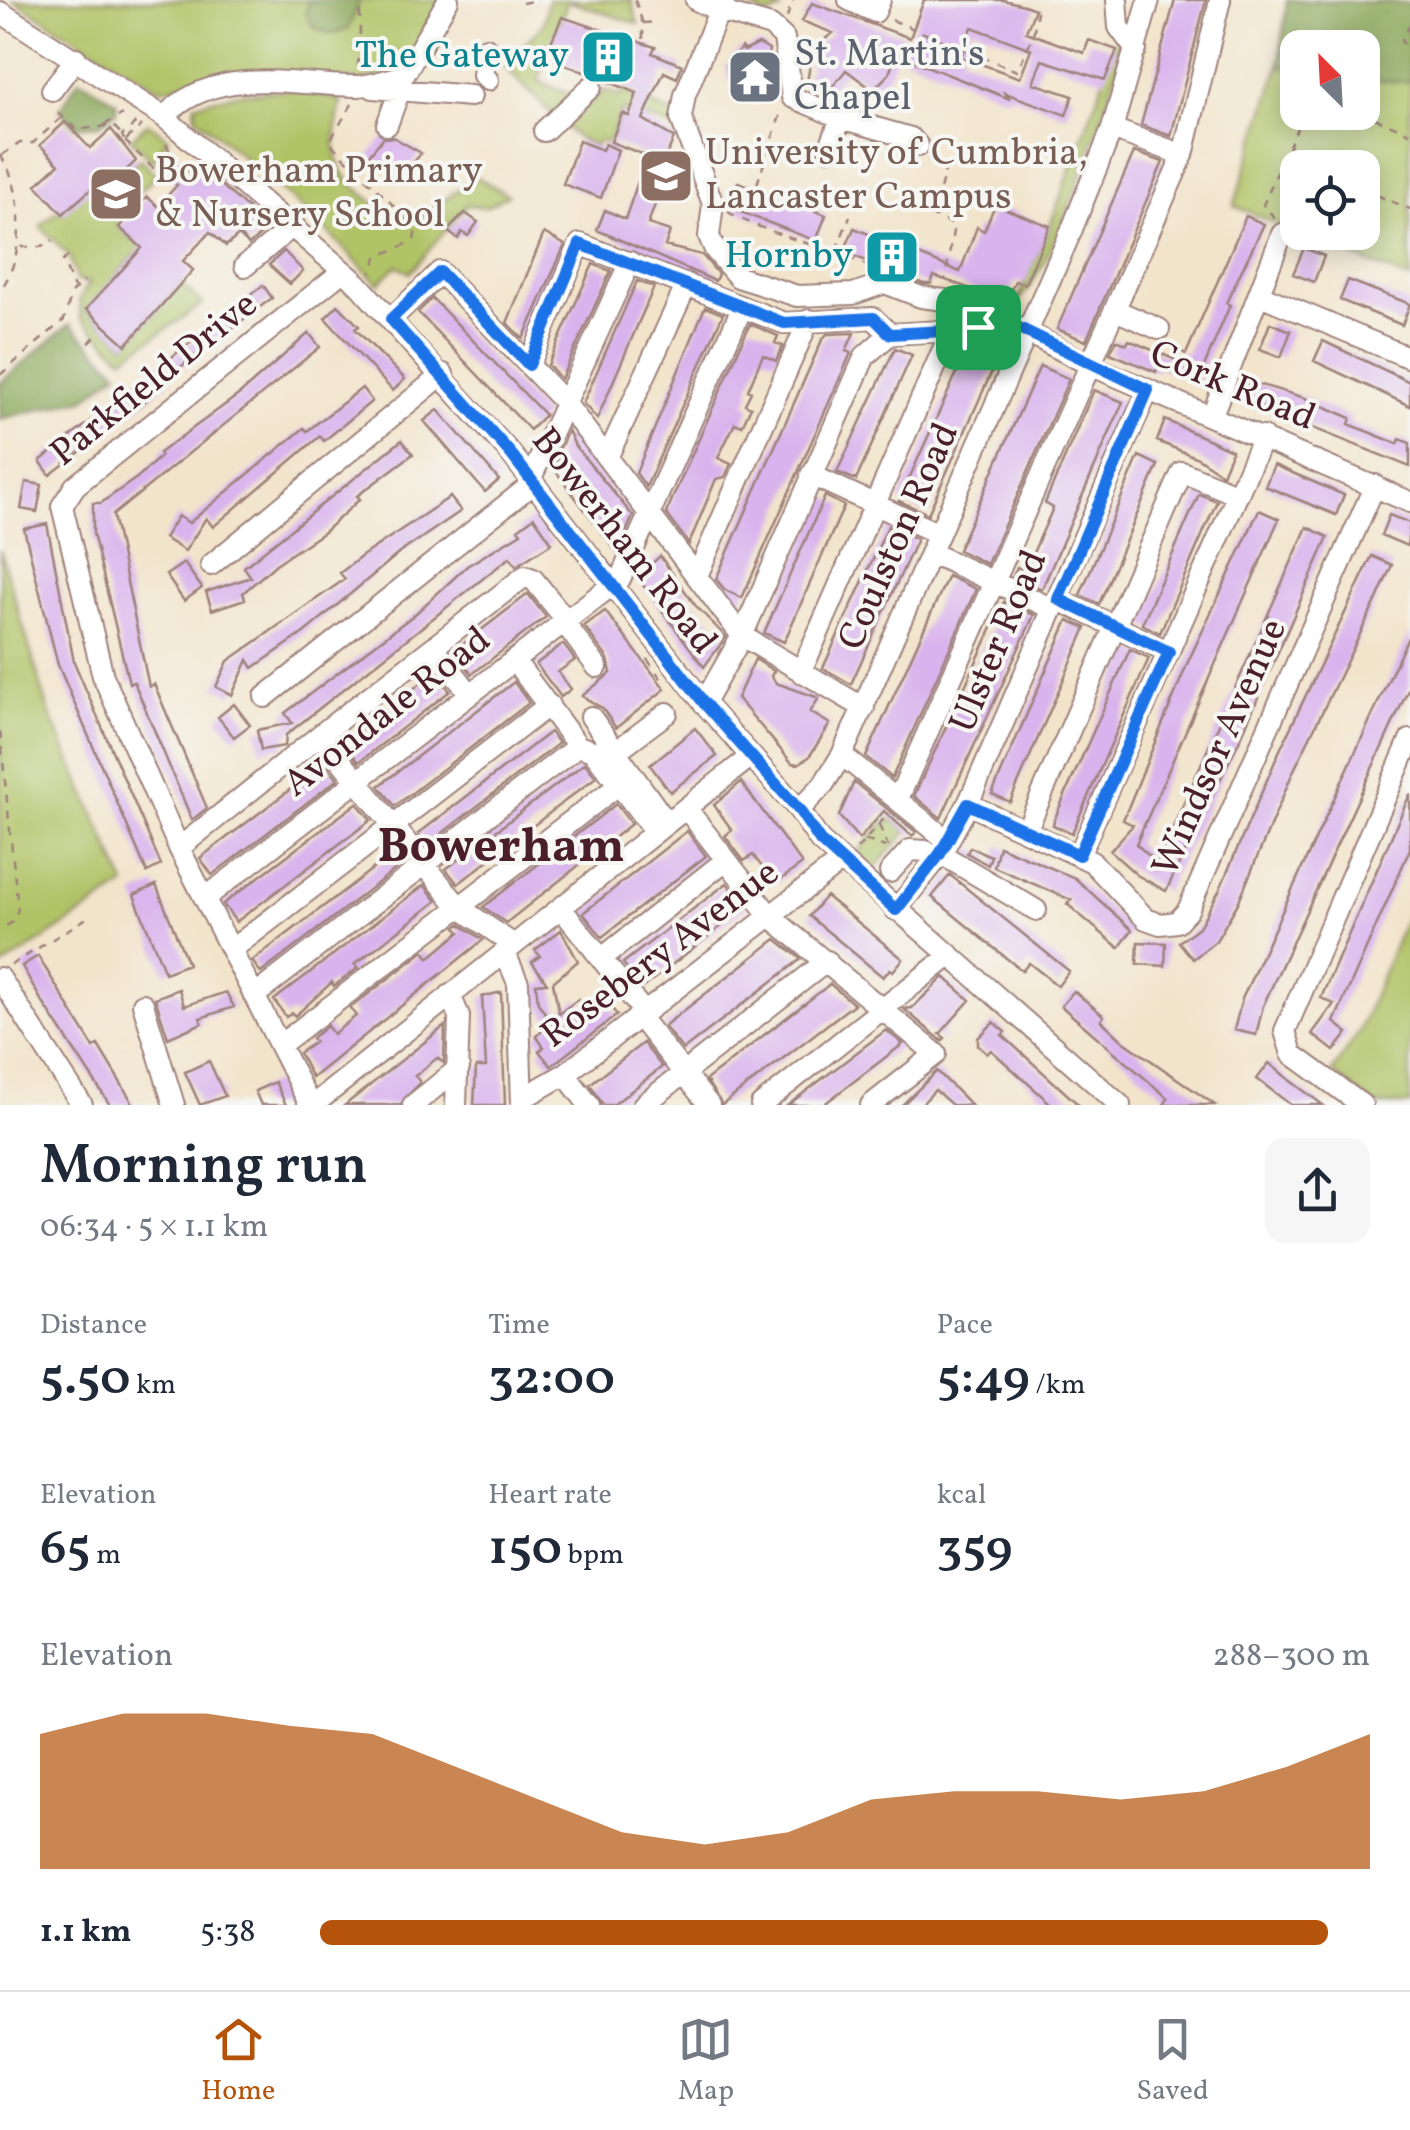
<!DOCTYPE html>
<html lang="en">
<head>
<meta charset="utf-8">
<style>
  body { margin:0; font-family:Vollkorn,serif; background:#f6f6f7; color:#1f2937; height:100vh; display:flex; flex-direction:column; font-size:38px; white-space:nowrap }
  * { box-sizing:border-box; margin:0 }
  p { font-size:32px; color:#747a83 }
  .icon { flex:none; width:55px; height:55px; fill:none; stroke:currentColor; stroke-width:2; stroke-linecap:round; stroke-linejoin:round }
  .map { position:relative; height:1105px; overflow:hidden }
  .side { display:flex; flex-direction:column; background:#fff; flex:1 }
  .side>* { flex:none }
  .needle { width:65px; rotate:336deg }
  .fabs { position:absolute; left:1280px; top:30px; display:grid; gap:20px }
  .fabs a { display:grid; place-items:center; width:100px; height:100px; border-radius:20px; background:#fff; box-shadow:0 5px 25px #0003; font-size:50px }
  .pin { position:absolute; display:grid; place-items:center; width:85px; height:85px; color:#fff; margin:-42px; border-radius:20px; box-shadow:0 5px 15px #0006 }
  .round { display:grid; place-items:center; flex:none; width:105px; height:105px; border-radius:20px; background:#f6f6f7 }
  .overview { display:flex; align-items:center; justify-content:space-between; height:170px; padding:0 40px }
  h1 { font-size:55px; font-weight:600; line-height:75px }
  .figures { display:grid; grid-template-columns:repeat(3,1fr); gap:15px; height:170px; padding:10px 40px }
  .figures div { display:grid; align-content:center }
  .figures b { font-size:50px; font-weight:600 }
  .figures small { font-size:28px; font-weight:400 }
  .figures p { font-size:28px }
  .chart { height:280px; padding:20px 40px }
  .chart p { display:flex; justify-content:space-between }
  .chart svg { width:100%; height:180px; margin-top:10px; fill:#b45309; opacity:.7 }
  ul { padding:0 40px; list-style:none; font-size:32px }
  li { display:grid; grid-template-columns:160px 120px 1fr; align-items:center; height:75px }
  li i { height:25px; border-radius:12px; background:#b45309 }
  .tab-bar { display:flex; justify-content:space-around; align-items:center; height:140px; border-top:2px solid #e0e1e3; background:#fff; font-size:28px; color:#747a83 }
  .tab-bar a { display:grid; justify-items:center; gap:5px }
  .tab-bar .active { color:#b45309 }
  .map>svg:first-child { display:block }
</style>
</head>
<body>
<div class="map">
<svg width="1410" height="1105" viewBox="0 0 1410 1105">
  <rect width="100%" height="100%" fill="#f6f6f2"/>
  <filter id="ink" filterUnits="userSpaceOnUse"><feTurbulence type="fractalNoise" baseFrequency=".01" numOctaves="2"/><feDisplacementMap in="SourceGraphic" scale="20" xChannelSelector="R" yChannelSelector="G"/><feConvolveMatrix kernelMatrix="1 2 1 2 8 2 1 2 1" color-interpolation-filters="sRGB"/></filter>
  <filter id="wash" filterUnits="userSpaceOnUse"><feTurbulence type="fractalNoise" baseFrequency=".0048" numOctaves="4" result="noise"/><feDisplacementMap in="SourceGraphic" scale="40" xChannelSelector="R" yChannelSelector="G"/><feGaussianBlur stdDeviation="2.25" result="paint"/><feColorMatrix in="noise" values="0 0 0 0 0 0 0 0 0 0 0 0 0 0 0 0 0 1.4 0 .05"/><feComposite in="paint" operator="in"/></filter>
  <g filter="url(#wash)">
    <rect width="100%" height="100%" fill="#f2e4cb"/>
    <path fill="#b0c366" stroke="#7d7148" stroke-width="2.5" fill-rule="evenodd" d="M13,0H444L402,72L360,81L231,77L159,89Z
      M548,0H631L638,24L568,1L538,81L574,96L553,115L503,65L543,25Z
      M735,0H764L781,10L768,16Z
      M1410,5V280L1234,206L1279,66L1297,69L1298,112H1362L1363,80L1371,81ZM1298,168H1362V232H1298Z
      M1119,38L1124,47C1106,103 1056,268 1016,303L1051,223Z
      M298,89L341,101C327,167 338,177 391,215L425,213L477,177L508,195L486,207L466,205L410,273L397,265L378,284L316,220L196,117L195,104L235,94Z
      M604,90L620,96L623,91L677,116L674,128L622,110L608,143L599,140L596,146L577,138L564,126Z
      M148,123L168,138L153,162L131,139Z
      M140,159L157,175L114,216L119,228L156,260L136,254L86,310L126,345L176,290L163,267L203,304L123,358L81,318L79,300L90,282L77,281L69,256L40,226L59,210L63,213L88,190L93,194L111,179L114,182Z
      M0,550L49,712L126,885L0,968Z
      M893,819L907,832L872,871L855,856L880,826Z
      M1410,907V1105H1375L1332,1072L1358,1034Z"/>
    <path fill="#8ca95b" stroke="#6b6443" stroke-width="2.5" d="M308,0H358L359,3L348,29L333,34L314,28L306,14Z
      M1287,0L1410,3V82L1363,80L1362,48H1298L1297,69L1279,66Z
      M79,79L117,102L116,112L100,124L76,127L60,109Z
      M70,324L118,372L84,399L0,419V383Z"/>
    <g id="blocks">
      <path fill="#d9b3ed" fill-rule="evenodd" d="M924,0H1003L1024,5L1035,9L1026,32L1084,53L1089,40L1117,50L1105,80L1042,60L1033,83L1073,96L1066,115L1005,93L1010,99L896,54L889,74L873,90L846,70L829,91L807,82L813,48L833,33L802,21L812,3L910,38ZM972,27L1031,49L1020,78L961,57Z
        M1175,0H1206L1171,136L1141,125Z
        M562,17L655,47L652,53L682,65L677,78L664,72L643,119L674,138L665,158L671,160L648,224L670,231L665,246L702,255L718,274L715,281L597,230L605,210L625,219L647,156L611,142L622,113L629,116L637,93L554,60L558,51L549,47Z
        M759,44L769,50L756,99L740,95L729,79L726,66L742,47L744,51Z
        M65,122L90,148L111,129L136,161L114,182L107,175L63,214L36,185L59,164L40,145Z
        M393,137L421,153L400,180L369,155L383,138Z
        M579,141L602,150L605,144L618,150L601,198L563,184Z
        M1134,152L1163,162L1086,341L1057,329Z
        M176,164L193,174L200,166L264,223L258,230L262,233L249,245L239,235L226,246L210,232L183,261L193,270L126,345L86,309L142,248L119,227L147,197L158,206L177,185L169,178Z
        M738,182L826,215L816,241L728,207Z
        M995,205L1050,226L1025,284L1015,281L1003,308L987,303L989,295L934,276L931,284H924L844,252L854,228L960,272L977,227L984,231Z
        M465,213L478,222L468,236L462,232L458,239L447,231Z
        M1246,216L1264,224L1226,303L1230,305L1197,383L1158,366L1156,372L1110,353L1116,340L1127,344L1129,340L1176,360L1180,351L1186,354Z
        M544,233L565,245L523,339L507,323Z
        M1304,248L1324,256L1314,282L1293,274Z
        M284,251L303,271L290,284L269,265Z
        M593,264L611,271L561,379L548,365Z
        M1348,280L1410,304L1402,325L1340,300Z
        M637,281L654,287L597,419L583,403Z
        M263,285L272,298L170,375L172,378L148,399L50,475L40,461Z
        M432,298L545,415L530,430L418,312Z
        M338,305L359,326L355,329L405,379L393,391L325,318Z
        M705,307L723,314L646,487L636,473Z
        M1270,323L1291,331L1281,357L1260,349Z
        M750,324L778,336L775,343L783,346L776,361L763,355L759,364L748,390L751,392L745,404L751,407L742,426L735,423L718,458L731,464L725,477L716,479L689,544L666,513Z
        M309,333L320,347L113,515L149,687L154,684L207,808L192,820L134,682L129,683L93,533V503H101L138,477L161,456L159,453L241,393Z
        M854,333L846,351L851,353L742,598L725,590L716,579L822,340L827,334Z
        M1323,341L1410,382V406L1314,361Z
        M980,345L1001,351L928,514L899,501L968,348L978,352Z
        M895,348L912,355L856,480L837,472Z
        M1040,366L1069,379L987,564L958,550Z
        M1248,381L1305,398L1351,418L1349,424L1398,444L1400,439L1410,443V467L1241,399Z
        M362,388L372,401L324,441L320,436L213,527L206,518L185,551L164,538L178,516L189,523L304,428L307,431Z
        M1094,390L1123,402L1042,589L1013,576L1017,567L1025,571L1053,508L1045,503Z
        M438,410L499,480L485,492L424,421Z
        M1165,420L1232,450L1222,474L1198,458L1157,441Z
        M568,430L575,446L633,516L617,553L552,466L560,457L555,459Z
        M402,440L413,454L357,496L360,499L324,532L276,564L243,593L245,599L212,610L206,592L251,577L244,567Z
        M1139,456L1158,465L1099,604L1080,595Z
        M1274,465L1344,495L1336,515L1265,486Z
        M26,482L42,485L37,512L21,509Z
        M1199,494L1217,501L1160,633L1142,624Z
        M825,496L844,506L784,642L764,633Z
        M450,497L461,511L398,554L305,632L253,668L248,660L232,695L216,687L228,661L345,579L340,573L362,556Z
        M1259,510L1279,519L1136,844L1157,863L1307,527L1328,537L1241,737L1166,891L1137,875L1110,851L1133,825L1123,820L1188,662Z
        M1389,515L1410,523L1407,546L1381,535Z
        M534,517L552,543L516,566L510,557L286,735L285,746L261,750L257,730L292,723L285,713L415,614L467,566L521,533L518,529Z
        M47,524L74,662L161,865L147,872L58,665L24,529Z
        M888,526L917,539L851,684L823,668Z
        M660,556L695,605L726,637L704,667L637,577Z
        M1372,556L1392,565L1377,599L1293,772L1238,903L1216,941L1193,959L1179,942L1199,927L1220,889L1279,752Z
        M184,563L202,588L184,601L166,575Z
        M948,576L976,589L892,778L866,757Z
        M528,594L546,617L472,674L454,651Z
        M1004,602L1034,615L941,818L914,796Z
        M605,611L665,689L616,728L602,708L582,696L611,673L608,659L584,626Z
        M1068,620L1086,628L1010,802L992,794Z
        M1410,633V686L1263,1006L1256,1035L1234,1030L1242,999Z
        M563,644L575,660L558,672L571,689L561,697L536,664Z
        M1130,649L1149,658L1072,833L1053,825L1054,820Z
        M755,659L774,671L771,676L776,683L819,698L810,712L830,724L809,757L798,764L792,763L737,698Z
        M435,672L450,691L359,762L344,743Z
        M514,682L529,703L395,806L379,786Z
        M234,704L250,725L234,737L218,717Z
        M695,728L717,756L670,792L650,765Z
        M550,732L559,743L427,845L418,834Z
        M325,763L338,779L212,875L200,858Z
        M585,763L596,777L458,884L446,869Z
        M741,782L802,864L775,884L753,855L744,861L725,836L732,830L714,805Z
        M854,782L916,832L912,836L884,811L859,839L839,816Z
        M1410,794V849L1334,1022L1348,1033L1334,1051L1312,1034L1334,1004L1321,998Z
        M357,803L371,820L236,922L223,904Z
        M616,804L631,824L506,923L483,907Z
        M687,831L706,856L602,937L583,913Z
        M999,846L1075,878L1132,930L1119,948L1067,904L1071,900L994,867Z
        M970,847L991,856L988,865L967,853Z
        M396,851L405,862L261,973L252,961Z
        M950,875L1069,971L1058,986L1029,963L1022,971L932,897Z
        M727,883L746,907L642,988L623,963Z
        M156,885L188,964L165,973L134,895Z
        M424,885L437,901L355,964L358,968L334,986L332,982L295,1016L292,1013L286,1017L274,1000Z
        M826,896L903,959L893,971L890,969L883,977L809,916Z
        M460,924L483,940L312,1078L299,1053L315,1042L312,1038L327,1026L333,1034L356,1016L350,1008L424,951L429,958L460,932L456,927Z
        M561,930L578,961L553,982L559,1014L578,999L588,1013L605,1000L617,1015L551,1066L539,1051L544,1047L536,1036L552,1023L538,1003L536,984L547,983L532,962L540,956L535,950Z
        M776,939L801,959L683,1050L664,1026Z
        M1138,942L1166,943L1165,966L1137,964Z
        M38,956L94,1048L98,1045L134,1105H110L40,998L22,966Z
        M944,977L970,1000L940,1034L945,1038L942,1041L904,1009L912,1008Z
        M830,984L854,1004L722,1105L706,1080Z
        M179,989L184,1006L226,992L234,1007L200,1018L202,1023L168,1038L155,998Z
        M1074,991L1104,1016L1101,1020L1123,1041L1215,1105H1164L1168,1098L1061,1006Z
        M501,992L505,1105H474L476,1067H486L482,997Z
        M994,1022L1005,1032L1002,1035L1079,1105H1052L991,1050L987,1054L978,1045V1038Z
        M445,1026L444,1063L437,1058L415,1076L420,1082L400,1105H345Z
        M886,1030L903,1044L823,1105H788Z
        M643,1043L662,1067L613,1105H603L590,1084Z
        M209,1061L225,1096L200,1105L185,1072Z
        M1269,1063L1292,1082L1323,1105H1291L1257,1079Z
        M937,1071L971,1105H952L935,1090L921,1105H902Z
        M275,1082L286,1105H261L255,1091Z"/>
    </g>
  </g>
  <g filter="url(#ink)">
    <use href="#blocks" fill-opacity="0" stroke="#9e827b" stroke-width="2.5"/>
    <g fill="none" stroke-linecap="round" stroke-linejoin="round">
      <g stroke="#9e827b" stroke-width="24">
        <path id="minor" d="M696,0L719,11L685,95L681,118L713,204L709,236L715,250L738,277L797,296L853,294L885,283L921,297L968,303L976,311L978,327
          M849,0L875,12L880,0
          M1117,0L1119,27L1136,50
          M724,3L719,11L771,26L784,38L792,97L841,118L911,138L918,146
          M0,12L164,117L356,282L511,454L704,703L799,810L820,841L1120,1105
          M486,48L483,75L488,80
          M373,88L471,96
          M52,90L76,58
          M164,117C216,63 293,86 358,86C373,85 390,79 404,75L448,0
          M387,125L399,92
          M1112,129L1183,155
          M544,131L591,87
          M829,149L841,118
          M245,266L294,225
          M1260,295L1410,358
          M1115,310L1159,329
          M391,319L440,272L566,404L742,636L864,708
          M529,365L580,244L784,323L873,318L890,334
          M1212,415L1282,234
          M607,458L687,284
          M811,475L939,534
          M931,553L1053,609
          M211,565L443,374
          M697,576L809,320
          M1057,599L1169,652
          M564,622L597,667
          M434,648L470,694
          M801,672L952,329
          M265,697L526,489L630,262
          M704,703L742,636L865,356L890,334L1017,327L1090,365L1410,502
          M591,717L667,823
          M578,746L593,751L655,832
          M615,752L667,713
          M842,755L948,841
          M898,799L1183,155L1220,0
          M968,804L1092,862L1146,919L1160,924L1177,922L1188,910L1375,485
          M686,808L770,916L936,1054L871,1105
          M799,810L823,785L842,755L1070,234L1112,129L1149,0
          M1026,831L1182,472L1238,495
          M179,848L320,735
          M941,854L1036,910
          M1079,855L1263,437
          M890,872L910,850L927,851L937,859
          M205,898L620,579L738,317
          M561,908L643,1011
          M896,910L941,854L968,804L1148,390
          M514,945L459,907L320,735L525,576L533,579L566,620
          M231,950L549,705
          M505,953L518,983L522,1105
          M601,959L726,860
          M0,978L82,1105
          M450,995L459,1016L456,1105
          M254,996L578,746L514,660
          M143,1004L174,1105
          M638,1015L709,1105
          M280,1045L618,785
          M565,1074L589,1105
          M523,1098L565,1074L840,862
          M310,1105L179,848L103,676L62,506L75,486L343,271
          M313,1105L750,757
          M413,1105L459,1068
          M643,1105L827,961
          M761,1105L948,957
          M1362,1105L1292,1054L1285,1031L1410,740"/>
      </g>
      <path stroke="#9e827b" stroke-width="2.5" stroke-dasharray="8 8" stroke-linecap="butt" d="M635,0L643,24V42
        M522,3L538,0
        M787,17L793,0
        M892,20L1017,71L1033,36L1037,11
        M643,23L657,22
        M1410,24L1401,41L1410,50
        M1409,28L1410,42
        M358,67C359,48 362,16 358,0
        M352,104L329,142L397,209L413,214L417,222L414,241L377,257L371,273
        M1360,112L1410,133
        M58,113L77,130L113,125L122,135
        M104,125L123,114
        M124,140L122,135L135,124L129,117
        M126,140L142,125
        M125,141L153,168L170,151L166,144
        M0,155C25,189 26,258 0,290
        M2,155L20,143H33L61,118
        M1286,156L1313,168
        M928,158L945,171L933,216L954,225L945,280
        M757,184L782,110
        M661,188H689
        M1362,189L1410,209
        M728,212C775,238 826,245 874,269
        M1275,218L1263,205L1304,112
        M21,247H40L53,240
        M836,250L850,216
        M68,256L63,261L74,288
        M89,343L98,333
        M0,375L64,320L72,292L84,281
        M647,659L665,684
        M0,731L18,910L11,923L0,929
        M879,825L889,849
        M865,840L885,847
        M857,849L888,814
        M11,965L90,916"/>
      <use href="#minor" stroke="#fff" stroke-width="20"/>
    </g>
  </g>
  <g fill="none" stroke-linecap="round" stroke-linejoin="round" filter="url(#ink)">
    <g stroke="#fff" stroke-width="20">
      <path id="route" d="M580,244L784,323L874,318L890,334L1017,327L1148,390L1058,599L1169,652L1079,855L968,804L940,854L896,910L820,841L799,810L704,703L511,454L391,319L440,272L529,365Z"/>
    </g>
    <use href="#route" stroke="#1a73e8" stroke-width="12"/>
  </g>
  <defs>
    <g id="building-square" transform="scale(2.875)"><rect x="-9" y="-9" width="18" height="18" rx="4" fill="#0f9aa8" stroke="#f6f6f2"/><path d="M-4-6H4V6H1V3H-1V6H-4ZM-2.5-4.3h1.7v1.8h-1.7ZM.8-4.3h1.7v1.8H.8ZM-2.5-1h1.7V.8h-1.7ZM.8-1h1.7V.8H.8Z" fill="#fff"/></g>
    <g id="temple-square" transform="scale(2.875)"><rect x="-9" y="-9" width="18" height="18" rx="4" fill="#6b7280" stroke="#f6f6f2"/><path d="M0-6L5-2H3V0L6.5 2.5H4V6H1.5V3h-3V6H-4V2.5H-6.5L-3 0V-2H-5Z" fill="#fff"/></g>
    <g id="university-square" transform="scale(2.875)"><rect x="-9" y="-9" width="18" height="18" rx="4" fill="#8d6e63" stroke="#f6f6f2"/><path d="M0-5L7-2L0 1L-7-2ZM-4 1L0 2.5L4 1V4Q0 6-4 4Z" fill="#fff"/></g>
    <g id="school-square" transform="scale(2.875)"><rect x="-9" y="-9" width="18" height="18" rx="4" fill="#8d6e63" stroke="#f6f6f2"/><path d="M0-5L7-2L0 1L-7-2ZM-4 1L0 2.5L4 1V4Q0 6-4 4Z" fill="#fff"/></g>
  </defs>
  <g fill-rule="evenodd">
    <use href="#building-square" x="608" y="57"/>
    <use href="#temple-square" x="755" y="77"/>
    <use href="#university-square" x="666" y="176"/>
    <use href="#school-square" x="116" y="194"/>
    <use href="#building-square" x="892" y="257"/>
  </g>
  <g text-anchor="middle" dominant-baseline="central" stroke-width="8" stroke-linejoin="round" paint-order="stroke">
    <g font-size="38" fill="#5b616d" stroke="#f6f6f2" text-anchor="start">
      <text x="794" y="55">St. Martin's<tspan x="794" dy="44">Chapel</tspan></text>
    </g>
    <g font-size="38" fill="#0d838f" stroke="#f6f6f2" text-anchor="end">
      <text x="569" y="57">The Gateway</text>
      <text x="853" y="257">Hornby</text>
    </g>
    <g font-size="38" fill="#785e54" stroke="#f6f6f2" text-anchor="start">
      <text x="705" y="154">University of Cumbria,<tspan x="705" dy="44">Lancaster Campus</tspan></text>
      <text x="155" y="172">Bowerham Primary<tspan x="155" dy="44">&amp; Nursery School</tspan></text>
    </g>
    <g font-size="38" fill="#4a1f2b" stroke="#f6f6f2">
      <text transform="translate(155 380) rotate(-39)">Parkfield Drive</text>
      <text transform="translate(1232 387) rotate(23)">Cork Road</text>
      <text transform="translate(900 537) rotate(-66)">Coulston Road</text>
      <text transform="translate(623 542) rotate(52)">Bowerham Road</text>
      <text transform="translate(1000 642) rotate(-67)">Ulster Road</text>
      <text transform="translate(388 713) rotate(-38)">Avondale Road</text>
      <text transform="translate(1221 748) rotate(-66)">Windsor Avenue</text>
      <text transform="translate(661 955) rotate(-37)">Rosebery Avenue</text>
    </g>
    <g font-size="48" font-weight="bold" fill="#4a1f2b" stroke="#f6f6f2">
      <text x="501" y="848">Bowerham</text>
    </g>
  </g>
</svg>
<div class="fabs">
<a><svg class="needle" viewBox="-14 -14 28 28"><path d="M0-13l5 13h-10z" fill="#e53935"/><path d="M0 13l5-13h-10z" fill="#747a83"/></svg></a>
<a><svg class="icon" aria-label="locate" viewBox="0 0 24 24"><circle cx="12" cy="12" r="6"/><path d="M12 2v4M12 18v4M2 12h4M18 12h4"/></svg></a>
</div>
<div class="pin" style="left:978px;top:327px;background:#1e9e55"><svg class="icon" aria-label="arrive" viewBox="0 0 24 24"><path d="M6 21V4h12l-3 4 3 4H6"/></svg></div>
</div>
<section class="side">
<div class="overview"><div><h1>Morning run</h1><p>06:34 · 5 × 1.1 km</p></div><a class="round"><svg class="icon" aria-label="share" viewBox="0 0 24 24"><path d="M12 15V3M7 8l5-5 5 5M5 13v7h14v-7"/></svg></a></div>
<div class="figures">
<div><p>Distance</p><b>5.50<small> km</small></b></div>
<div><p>Time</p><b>32:00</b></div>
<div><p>Pace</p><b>5:49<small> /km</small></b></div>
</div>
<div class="figures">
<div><p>Elevation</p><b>65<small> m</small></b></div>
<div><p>Heart rate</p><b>150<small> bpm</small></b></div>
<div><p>kcal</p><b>359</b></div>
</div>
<div class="chart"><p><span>Elevation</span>288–300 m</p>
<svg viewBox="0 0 160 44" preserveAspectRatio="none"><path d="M0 44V11L10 6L20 6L30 9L40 11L50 19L60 27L70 35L80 38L90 35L100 27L110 25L120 25L130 27L140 25L150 19L160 11V44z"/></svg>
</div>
<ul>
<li><b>1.1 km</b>5:38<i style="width:96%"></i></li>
</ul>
</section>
<nav class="tab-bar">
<a class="active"><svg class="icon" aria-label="home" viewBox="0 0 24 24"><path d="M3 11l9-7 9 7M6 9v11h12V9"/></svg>Home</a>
<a><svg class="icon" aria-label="map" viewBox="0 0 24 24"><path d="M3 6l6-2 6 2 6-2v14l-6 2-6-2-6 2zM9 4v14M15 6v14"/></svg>Map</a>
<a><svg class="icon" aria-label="saved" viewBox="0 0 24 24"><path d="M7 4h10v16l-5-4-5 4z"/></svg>Saved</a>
</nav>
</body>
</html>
